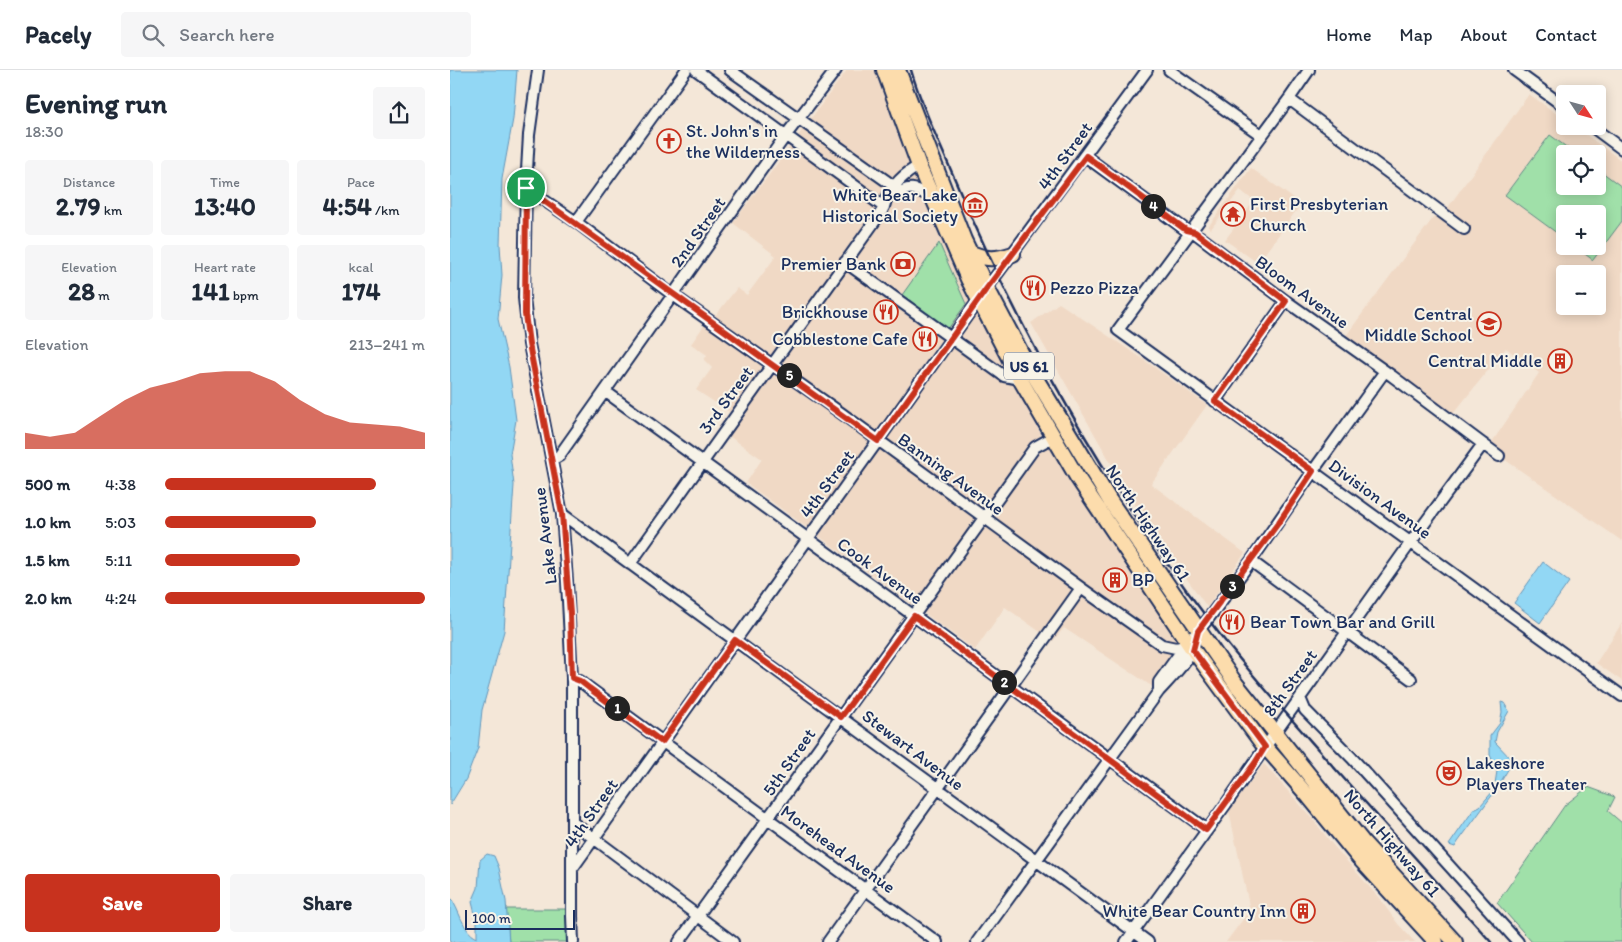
<!DOCTYPE html>
<html lang="en">
<head>
<meta charset="utf-8">
<style>
  body { margin:0; font-family:Itim,sans-serif; background:#f6f6f7; color:#1f2937; height:100vh; display:flex; flex-direction:column; font-size:19px; white-space:nowrap }
  * { box-sizing:border-box; margin:0 }
  p { font-size:16px; color:#747a83 }
  .icon { flex:none; width:28px; height:28px; fill:none; stroke:currentColor; stroke-width:2; stroke-linecap:round; stroke-linejoin:round }
  .map { position:relative; flex:1; overflow:hidden }
  .panel { display:flex; flex-direction:column; background:#fff; width:450px }
  .panel>* { flex:none }
  .needle { width:32px; rotate:126deg }
  .tools { position:absolute; left:1106px; top:15px; display:grid; gap:10px }
  .tools a { display:grid; place-items:center; width:50px; height:50px; border-radius:5px; background:#fff; box-shadow:0 2px 12px #0003; font-size:25px }
  .scale { position:absolute; left:15px; bottom:12px; width:110px; box-sizing:border-box; padding-left:5px; border:2px solid #1b2f5e; border-top:0; font-size:14px; line-height:18px; white-space:nowrap; color:#1b2f5e; -webkit-text-stroke:4px #f7f3e8; paint-order:stroke }
  .pin { position:absolute; display:grid; place-items:center; width:42px; height:42px; color:#fff; margin:-21px; border:2px solid #fff; border-radius:50%; box-shadow:0 1px 5px #0007 }
  .km { position:absolute; width:25px; height:25px; margin:-12px; border-radius:50%; background:#222; color:#fff; font-size:14px; line-height:25px; text-align:center }
  .round { display:grid; place-items:center; flex:none; width:52px; height:52px; border-radius:5px; background:#f6f6f7 }
  .summary { display:flex; align-items:center; justify-content:space-between; height:85px; padding:0 25px }
  h1 { font-size:28px; font-weight:800; line-height:38px }
  .figures { display:grid; grid-template-columns:repeat(3,1fr); gap:8px; height:85px; padding:5px 25px }
  .figures div { display:grid; align-content:center; border-radius:5px; background:#f6f6f7; text-align:center }
  .figures b { font-size:25px; font-weight:800 }
  .figures small { font-size:14px; font-weight:400 }
  .figures p { font-size:14px }
  .chart { height:140px; padding:10px 25px }
  .chart p { display:flex; justify-content:space-between }
  .chart svg { width:100%; height:90px; margin-top:5px; fill:#c8321e; opacity:.7 }
  .action { display:flex; gap:10px; margin-top:auto; padding:10px 25px }
  .action a { flex:1; height:58px; border-radius:5px; background:#c8321e; color:#fff; font-size:20px; font-weight:800; line-height:58px; text-align:center }
  .action a+a { background:#f6f6f7; color:#1f2937 }
  ul { padding:0 25px; list-style:none; font-size:16px }
  li { display:grid; grid-template-columns:80px 60px 1fr; align-items:center; height:38px }
  li i { height:12px; border-radius:6px; background:#c8321e }
  header { display:flex; align-items:center; gap:30px; box-sizing:border-box; height:70px; padding:0 25px; background:#fff; border-bottom:1px solid #e0e1e3 }
  header strong { font-size:24px }
  nav { display:flex; gap:28px; margin-inline-start:auto; font-size:18px }
  .search { width:350px; height:45px; background:#f6f6f7; display:flex; align-items:center; gap:12px; box-sizing:border-box; padding:0 18px; border-radius:5px; color:#747a83; font-size:19px }
  main { display:flex; flex:1; min-height:0 }
  .map>svg:first-child { display:block }
</style>
</head>
<body>
<header>
<strong>Pacely</strong>
<div class="search"><svg class="icon" aria-label="search" viewBox="0 0 24 24"><circle cx="10" cy="10" r="6"/><path d="M15 15l6 6"/></svg>Search here</div>
<nav><a>Home</a><a>Map</a><a>About</a><a>Contact</a></nav>
</header>
<main>
<section class="panel">
<div class="summary"><div><h1>Evening run</h1><p>18:30</p></div><a class="round"><svg class="icon" aria-label="share" viewBox="0 0 24 24"><path d="M12 15V3M7 8l5-5 5 5M5 13v7h14v-7"/></svg></a></div>
<div class="figures">
<div><p>Distance</p><b>2.79<small> km</small></b></div>
<div><p>Time</p><b>13:40</b></div>
<div><p>Pace</p><b>4:54<small> /km</small></b></div>
</div>
<div class="figures">
<div><p>Elevation</p><b>28<small> m</small></b></div>
<div><p>Heart rate</p><b>141<small> bpm</small></b></div>
<div><p>kcal</p><b>174</b></div>
</div>
<div class="chart"><p><span>Elevation</span>213–241 m</p>
<svg viewBox="0 0 160 44" preserveAspectRatio="none"><path d="M0 44V36L10 38L20 36L30 28L40 20L50 14L60 11L70 7L80 6L90 6L100 11L110 20L120 27L130 31L140 32L150 33L160 36V44z"/></svg>
</div>
<ul>
<li><b>500 m</b>4:38<i style="width:81%"></i></li>
<li><b>1.0 km</b>5:03<i style="width:58%"></i></li>
<li><b>1.5 km</b>5:11<i style="width:52%"></i></li>
<li><b>2.0 km</b>4:24<i style="width:100%"></i></li>
</ul>
<div class="action"><a>Save</a><a>Share</a></div>
</section>
<div class="map">
<svg width="1172" height="872" viewBox="0 0 1172 872">
  <rect width="100%" height="100%" fill="#f4e7d8"/>
  <filter id="ink" filterUnits="userSpaceOnUse"><feTurbulence type="fractalNoise" baseFrequency=".02" numOctaves="2"/><feDisplacementMap in="SourceGraphic" scale="10" xChannelSelector="R" yChannelSelector="G"/><feConvolveMatrix kernelMatrix="1 2 1 2 8 2 1 2 1" color-interpolation-filters="sRGB"/></filter>
  <g filter="url(#ink)">
    <path fill="#f0d9c5" fill-rule="evenodd" d="M397,0H427L459,86L589,361L737,581L709,621L614,558L603,571L555,537L525,580L296,413L312,389L276,364L287,347L246,320L262,298L254,290L257,285L241,274L262,244L265,246L287,218L297,225L326,186L283,153Z
      M1079,24L1115,50V56H1124L1172,91V471L1038,378L1089,303L1056,278L999,349L892,271L989,140L994,143ZM1115,84H1148V116H1115ZM1115,144H1148V176H1115ZM1115,204H1148V236H1115Z
      M801,98L851,134L808,193L775,170L804,131L790,120L761,159L758,157Z
      M609,233L690,287L757,335L701,414L795,483L757,537L689,442L581,253Z
      M1172,553V611L1146,593Z
      M814,694L861,747L882,774L929,828L948,854L965,872H776L800,840L779,741Z"/>
    <path fill="#a0e0a9" stroke="#5e8884" d="M1100,65L1126,84H1115V116H1148V99L1172,117V151L1143,190L1124,176H1148V144H1115V169L1055,125Z
      M489,173L516,234L498,259L452,225Z
      M1138,717L1165,727L1158,741L1172,753V872H1082L1047,833L1115,735Z
      M56,839H118L120,872H59Z"/>
    <path fill="#92d7f4" stroke="#6294b8" d="M0,0H67L63,49L52,109L50,175L52,205L48,249L59,297L66,350L60,384L64,415L54,561L32,640L28,678L16,709L0,735Z
      M1093,492L1119,512L1090,553L1064,533Z
      M1051,632L1054,633L1059,641L1047,662L1045,672L1063,691L1046,720L1008,772L1005,777L999,775L1024,739L1030,736L1044,720L1047,701L1040,685V666L1050,653L1052,642Z
      M37,784L44,786L49,798L52,813L56,831L59,872H0V827C10,840 12,861 27,868V852L22,832L28,818L30,790Z"/>
    <g fill="none" stroke-linecap="round" stroke-linejoin="round">
      <g stroke="#1b2f5e" stroke-width="14">
        <path id="minor" d="M88,0L79,65L76,118L74,228L79,274L112,444L117,511L122,608V846L123,872
          M246,0L434,137
          M280,0L445,117L449,122
          M719,0L811,65
          M859,0L839,29L668,260L1172,626
          M1064,0L1115,37
          M839,29L1014,159
          M1141,56L1172,79
          M635,86L736,160L745,163L836,231L942,306L1049,386
          M76,118L126,152L223,225L391,343L631,518L712,575L726,578L735,576
          M446,126C460,112 469,121 483,128
          M126,152L236,0
          M395,192L554,306L570,309
          M156,322L471,551L757,760
          M765,331L836,231
          M102,390L109,386L336,65L386,0
          M112,444L698,872
          M801,491L961,609
          M180,494L432,141C434,137 435,134 436,130C443,115 455,103 469,96
          M122,608L130,611L139,618L487,872
          M709,621V612L735,576L758,549L801,491L868,394L935,301
          M850,628L855,640L902,688L1068,872
          M122,752L283,872
          M122,799L537,218L697,0
          M229,872L585,377L603,367
          M378,872L631,518
          M527,872L709,621C719,610 740,589 744,575
          M676,872L776,734L825,663L966,465L1033,374"/>
      </g>
      <g stroke="#1b2f5e" stroke-width="18">
        <path id="major" d="M434,0L469,96L518,209L570,309L627,407L741,577L811,672L859,727L909,788L986,872
          M448,0L514,170L537,218L576,292L660,431L786,614L912,771L1005,872
          M519,182C537,190 544,190 563,184"/>
      </g>
      <use href="#minor" stroke="#f7f3e8" stroke-width="10"/>
      <use href="#major" stroke="#fcdcac" stroke-width="14"/>
      <path stroke="#1b2f5e" stroke-width="2.5" d="M461,0C471,34 486,66 500,98C568,260 651,409 758,549C798,602 844,652 888,702C939,759 990,815 1041,872"/>
    </g>
  </g>
  <g fill="none" stroke-linecap="round" stroke-linejoin="round" filter="url(#ink)">
    <g stroke="#fff" stroke-width="10">
      <path id="route" d="M636,86L736,160L745,162L836,231L765,331L863,401L829,452L748,561L743,580L815,677L805,693L756,760L464,546L391,647L285,570L212,672L139,618L130,611L122,608L120,544L112,444L79,274L75,244L76,118L428,371L537,218Z"/>
    </g>
    <use href="#route" stroke="#c8321e" stroke-width="6"/>
  </g>
  <defs>
    <g id="church-ring" transform="scale(1.25)"><circle r="9.5" fill="#f7f3e8" stroke="#c8321e" stroke-width="1.5"/><path d="M-1.2-6h2.4v3.5h3.3v2.4h-3.3V6h-2.4V-.1h-3.3v-2.4h3.3Z" fill="#c8321e"/></g>
    <g id="museum-ring" transform="scale(1.25)"><circle r="9.5" fill="#f7f3e8" stroke="#c8321e" stroke-width="1.5"/><path d="M0-6L6-3V-2H-6V-3ZM-5-1h2V3h-2ZM-1-1h2V3h-2ZM3-1h2V3H3ZM-6 4H6V6H-6Z" fill="#c8321e"/></g>
    <g id="temple-ring" transform="scale(1.25)"><circle r="9.5" fill="#f7f3e8" stroke="#c8321e" stroke-width="1.5"/><path d="M0-6L5-2H3V0L6.5 2.5H4V6H1.5V3h-3V6H-4V2.5H-6.5L-3 0V-2H-5Z" fill="#c8321e"/></g>
    <g id="bank-ring" transform="scale(1.25)"><circle r="9.5" fill="#f7f3e8" stroke="#c8321e" stroke-width="1.5"/><path d="M-6-4H6V4H-6ZM0-2.3a2.3 2.3 0 1 0 0 4.6a2.3 2.3 0 1 0 0-4.6Z" fill="#c8321e"/></g>
    <g id="restaurant-ring" transform="scale(1.25)"><circle r="9.5" fill="#f7f3e8" stroke="#c8321e" stroke-width="1.5"/><path d="M-5-6h1v4h1v-4h1v4h1v-4h1v5L-1.5 .5V6h-2V.5L-5-1ZM5-6V6H3V1.5H1.5Q1.5-4 5-6Z" fill="#c8321e"/></g>
    <g id="school-ring" transform="scale(1.25)"><circle r="9.5" fill="#f7f3e8" stroke="#c8321e" stroke-width="1.5"/><path d="M0-5L7-2L0 1L-7-2ZM-4 1L0 2.5L4 1V4Q0 6-4 4Z" fill="#c8321e"/></g>
    <g id="building-ring" transform="scale(1.25)"><circle r="9.5" fill="#f7f3e8" stroke="#c8321e" stroke-width="1.5"/><path d="M-4-6H4V6H1V3H-1V6H-4ZM-2.5-4.3h1.7v1.8h-1.7ZM.8-4.3h1.7v1.8H.8ZM-2.5-1h1.7V.8h-1.7ZM.8-1h1.7V.8H.8Z" fill="#c8321e"/></g>
    <g id="theatre-ring" transform="scale(1.25)"><circle r="9.5" fill="#f7f3e8" stroke="#c8321e" stroke-width="1.5"/><path d="M-5-5.5Q0-4 5-5.5V0Q5 5 0 6Q-5 5-5 0ZM-3.3-2.5H-1v1.5H-3.3ZM1-2.5H3.3v1.5H1ZM-2.8 1Q0 5.5 2.8 1Z" fill="#c8321e"/></g>
  </defs>
  <g fill-rule="evenodd">
    <use href="#church-ring" x="219" y="71"/>
    <use href="#museum-ring" x="525" y="135"/>
    <use href="#temple-ring" x="783" y="144"/>
    <use href="#bank-ring" x="453" y="194"/>
    <use href="#restaurant-ring" x="583" y="218"/>
    <use href="#restaurant-ring" x="436" y="242"/>
    <use href="#school-ring" x="1039" y="254"/>
    <use href="#restaurant-ring" x="475" y="269"/>
    <use href="#building-ring" x="1110" y="291"/>
    <use href="#building-ring" x="665" y="510"/>
    <use href="#restaurant-ring" x="782" y="552"/>
    <use href="#theatre-ring" x="999" y="703"/>
    <use href="#building-ring" x="853" y="841"/>
  </g>
  <g text-anchor="middle" dominant-baseline="central" stroke-width="4" stroke-linejoin="round" paint-order="stroke">
    <rect fill="#f7f3e8" stroke="#5d6a87" stroke-width="1" x="554" y="282.5" width="50" height="27" rx="4"/>
    <g font-size="16" font-weight="bold" fill="#1b2f5e">
      <text x="579" y="296">US 61</text>
    </g>
    <g font-size="18" fill="#1b2f5e" stroke="#f7f3e8" text-anchor="end">
      <text x="236" y="61" text-anchor="start">St. John's in<tspan x="236" dy="21">the Wilderness</tspan></text>
      <text x="508" y="125">White Bear Lake<tspan x="508" dy="21">Historical Society</tspan></text>
      <text x="800" y="134" text-anchor="start">First Presbyterian<tspan x="800" dy="21">Church</tspan></text>
      <text x="436" y="194">Premier Bank</text>
      <text x="600" y="218" text-anchor="start">Pezzo Pizza</text>
      <text x="418" y="242">Brickhouse</text>
      <text x="1022" y="244">Central<tspan x="1022" dy="21">Middle School</tspan></text>
      <text x="458" y="269">Cobblestone Cafe</text>
      <text x="1092" y="291">Central Middle</text>
      <text x="682" y="510" text-anchor="start">BP</text>
      <text x="800" y="552" text-anchor="start">Bear Town Bar and Grill</text>
      <text x="1016" y="693" text-anchor="start">Lakeshore<tspan x="1016" dy="21">Players Theater</tspan></text>
      <text x="836" y="841">White Bear Country Inn</text>
    </g>
    <g font-size="18" fill="#1b2f5e" stroke="#f7f3e8">
      <text transform="translate(615 86) rotate(-54)">4th Street</text>
      <text transform="translate(248 162) rotate(-55)">2nd Street</text>
      <text transform="translate(852 222) rotate(36)">Bloom Avenue</text>
      <text transform="translate(276 330) rotate(-54)">3rd Street</text>
      <text transform="translate(501 404) rotate(36)">Banning Avenue</text>
      <text transform="translate(377 414) rotate(-54)">4th Street</text>
      <text transform="translate(930 429) rotate(36)">Division Avenue</text>
      <text transform="translate(698 453) rotate(56)">North Highway 61</text>
      <text transform="translate(95 466) rotate(-97)">Lake Avenue</text>
      <text transform="translate(430 501) rotate(36)">Cook Avenue</text>
      <text transform="translate(840 613) rotate(-54)">8th Street</text>
      <text transform="translate(463 680) rotate(37)">Stewart Avenue</text>
      <text transform="translate(339 692) rotate(-55)">5th Street</text>
      <text transform="translate(141 743) rotate(-55)">4th Street</text>
      <text transform="translate(942 773) rotate(49)">North Highway 61</text>
      <text transform="translate(388 779) rotate(36)">Morehead Avenue</text>
    </g>
  </g>
</svg>
<div class="tools">
<a><svg class="needle" viewBox="-14 -14 28 28"><path d="M0-13l5 13h-10z" fill="#e53935"/><path d="M0 13l5-13h-10z" fill="#747a83"/></svg></a>
<a><svg class="icon" aria-label="locate" viewBox="0 0 24 24"><circle cx="12" cy="12" r="6"/><path d="M12 2v4M12 18v4M2 12h4M18 12h4"/></svg></a>
<a>+</a>
<a>−</a>
</div>
<div class="scale">100 m</div>
<div class="pin" style="left:76px;top:118px;background:#1e9e55"><svg class="icon" aria-label="arrive" viewBox="0 0 24 24"><path d="M6 21V4h12l-3 4 3 4H6"/></svg></div>
<b class="km" style="left:167px;top:638px">1</b>
<b class="km" style="left:554px;top:612px">2</b>
<b class="km" style="left:782px;top:516px">3</b>
<b class="km" style="left:703px;top:136px">4</b>
<b class="km" style="left:339px;top:305px">5</b>
</div>
</main>
</body>
</html>
